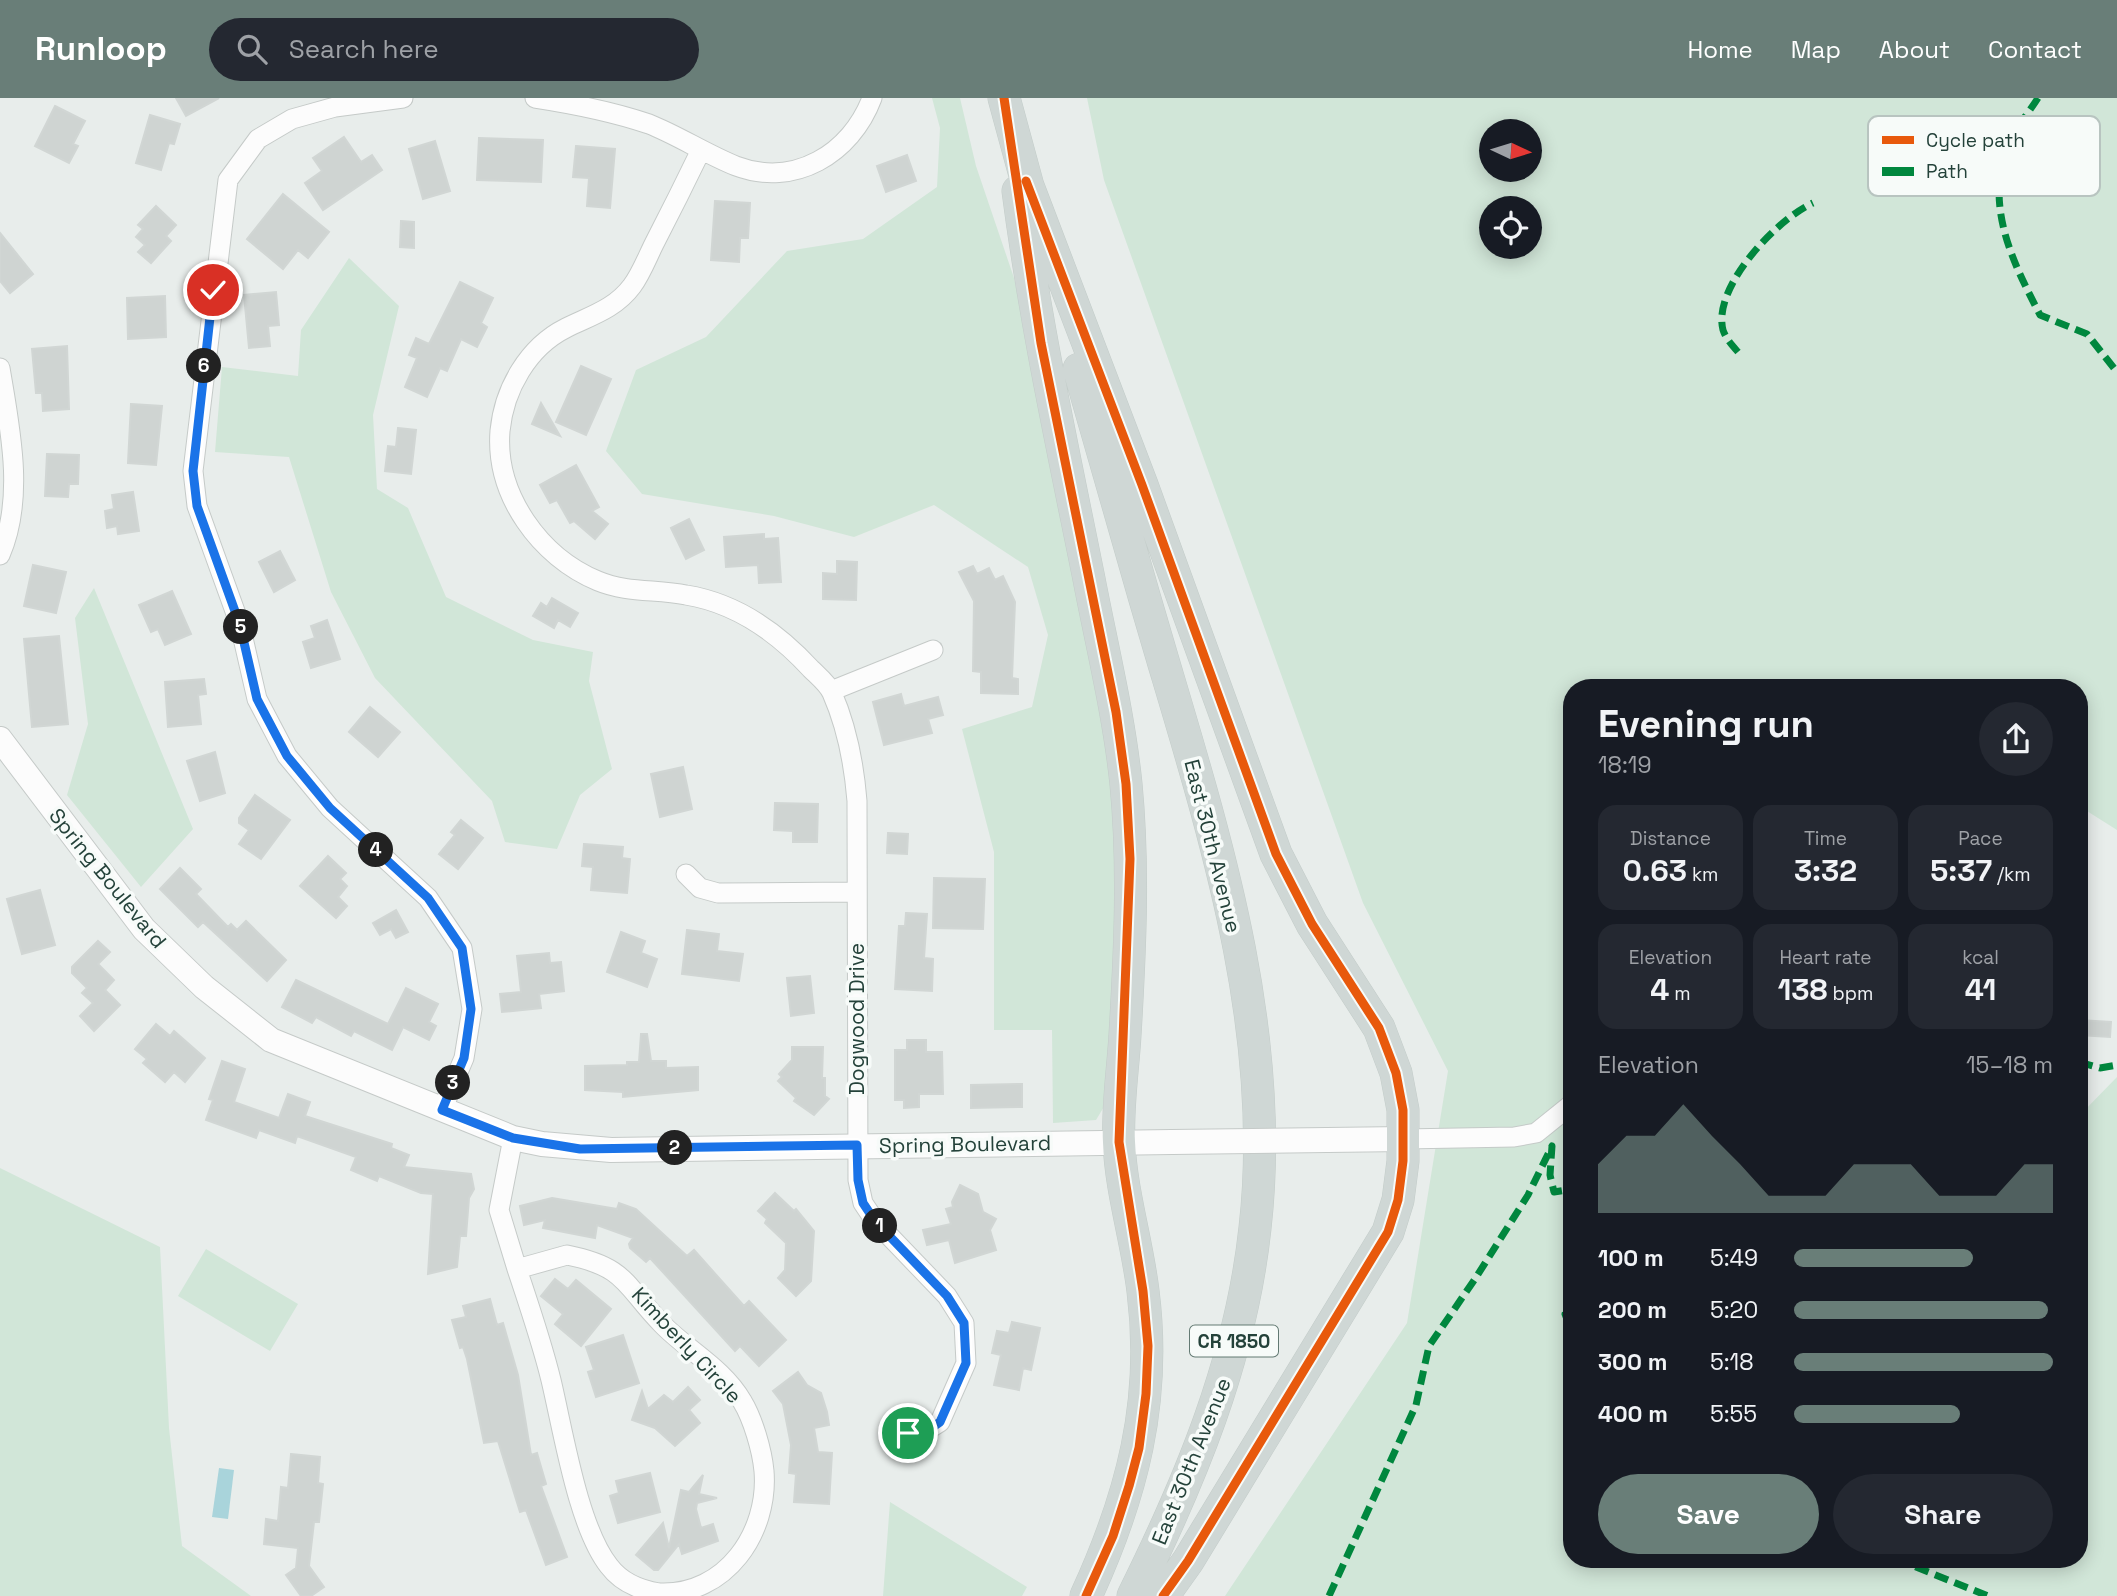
<!DOCTYPE html>
<html lang="en">
<head>
<meta charset="utf-8">
<style>
  body { margin:0; font-family:"Space Grotesk",sans-serif; background:#242831; color:#f1f3f6; height:100vh; display:flex; flex-direction:column; font-size:26px; white-space:nowrap }
  * { box-sizing:border-box; margin:0 }
  p { font-size:23px; color:#9ea1a6 }
  .icon { flex:none; width:38px; height:38px; fill:none; stroke:currentColor; stroke-width:2; stroke-linecap:round; stroke-linejoin:round }
  .map { position:relative; flex:1; overflow:hidden }
  .drawer { position:absolute; left:1563px; top:581px; width:525px; height:889px; display:flex; flex-direction:column; background:#171b24; border-radius:28px; box-shadow:0 4px 18px #0003 }
  .drawer>* { flex:none }
  .needle { width:46px; rotate:94deg }
  .fabs { position:absolute; left:1479px; top:21px; display:grid; gap:14px }
  .fabs a { display:grid; place-items:center; width:63px; height:63px; border-radius:50%; background:#171b24; box-shadow:0 4px 18px #0003; font-size:35px }
  .pin { position:absolute; display:grid; place-items:center; width:60px; height:60px; color:#fff; margin:-30px; border:4px solid #fff; border-radius:50%; box-shadow:0 2px 7px #0007 }
  .km { position:absolute; width:35px; height:35px; margin:-18px; border-radius:50%; background:#222; color:#fff; font-size:19px; line-height:35px; text-align:center }
  .round { display:grid; place-items:center; flex:none; width:74px; height:74px; border-radius:37px; background:#242831 }
  .head { display:flex; align-items:center; justify-content:space-between; height:119px; padding:0 35px }
  h1 { font-size:38px; font-weight:700; line-height:52px }
  .stats { display:grid; grid-template-columns:repeat(3,1fr); gap:10px; height:119px; padding:7px 35px }
  .stats div { display:grid; align-content:center; border-radius:18px; background:#242831; text-align:center }
  .stats b { font-size:30px; font-weight:700 }
  .stats small { font-size:19px; font-weight:400 }
  .stats p { font-size:19px }
  .chart { height:196px; padding:14px 35px }
  .chart p { display:flex; justify-content:space-between }
  .chart svg { width:100%; height:126px; margin-top:7px; fill:#697e78; opacity:.7 }
  .cta { display:flex; gap:14px; margin-top:auto; padding:14px 35px }
  .cta a { flex:1; height:80px; border-radius:42px; background:#697e78; color:#fff; font-size:28px; font-weight:700; line-height:80px; text-align:center }
  .cta a+a { background:#242831; color:#f1f3f6 }
  ul { padding:0 35px; list-style:none; font-size:23px }
  li { display:grid; grid-template-columns:112px 84px 1fr; align-items:center; height:52px }
  li i { height:18px; border-radius:9px; background:#697e78 }
  header { display:flex; align-items:center; gap:42px; box-sizing:border-box; height:98px; padding:0 35px; background:#697e78; color:#fff }
  header strong { font-size:33px }
  nav { display:flex; gap:38px; margin-inline-start:auto; font-size:24px }
  .search { width:490px; height:63px; background:#242831; display:flex; align-items:center; gap:18px; box-sizing:border-box; padding:0 24px; border-radius:38px; color:#9ea1a6; font-size:26px }
  .map>svg:first-child { display:block }
</style>
</head>
<body>
<header>
<strong>Runloop</strong>
<div class="search"><svg class="icon" aria-label="search" viewBox="0 0 24 24"><circle cx="10" cy="10" r="6"/><path d="M15 15l6 6"/></svg>Search here</div>
<nav><a>Home</a><a>Map</a><a>About</a><a>Contact</a></nav>
</header>
<div class="map">
<svg width="2117" height="1498" viewBox="0 0 2117 1498">
  <rect width="100%" height="100%" fill="#e8edeb"/>
  <path fill="#d1e6d8" fill-rule="evenodd" d="M932,0H960L976,68L1014,180L1035,274L1109,665L1117,756L1108,1002L1096,1022L1053,1025L1052,932H994V754L962,631L1032,609L1048,537L1028,469L934,407L854,439L774,418L642,396L606,353L636,272L706,239L787,153L863,141L937,89L940,30Z
    M1087,0H2117V732L2079,708V590H1572V1461H2079V1018L2117,979V1498H1225L1407,1225L1448,973L1363,805L1104,82ZM1491,33H1530V72H1491ZM1491,110H1530V149H1491Z
    M349,160L399,208L373,317L377,391L408,410L446,499L533,542L593,554L589,583L612,671L580,697L557,751L505,744L492,703L375,580L331,494L289,359L215,354L222,269L298,278L301,232Z
    M94,490L193,731L141,789L67,697L88,626L75,520Z
    M0,1070L160,1149L169,1330L182,1448L251,1498H0Z
    M206,1151L298,1206L270,1253L178,1198Z
    M890,1404L1027,1489L1022,1498H883Z"/>
  <path fill="#a9d4db" d="M219,1370L234,1372L228,1421L212,1419Z"/>
  <path fill="#cfd4d2" stroke="#d1d6d4" stroke-width="2" d="M176,0H219L186,18Z
    M55,8L85,23L73,46L78,48L69,65L35,48Z
    M150,17L180,26L174,46L169,45L161,72L136,65Z
    M344,39L361,64L372,57L382,72L323,112L305,85L322,73L313,60Z
    M479,40L543,42L541,84L477,82Z
    M435,43L450,93L423,101L409,51Z
    M576,48L615,51L610,110L587,108L589,80L573,79Z
    M907,57L916,83L886,94L877,68Z
    M283,96L329,134L308,160L298,152L283,171L247,141Z
    M715,103L750,105L748,140H740L739,164L711,162Z
    M156,108L176,127L166,138L171,143L151,165L138,154L145,147L136,139L143,131L138,127Z
    M401,123L414,124V150L400,149Z
    M0,135L33,176L10,195L0,183Z
    M460,184L493,200L481,225L487,229L477,249L461,241L447,273L440,270L427,299L405,289L417,260L409,257L416,240L429,246Z
    M276,194L279,227L268,228L270,248L249,250L244,197Z
    M165,198L166,239L128,241L127,200Z
    M67,248L69,311L43,313L42,295H36L32,251Z
    M581,268L611,281L586,337L556,324Z
    M541,305L560,338L532,326Z
    M131,306L162,308L156,367L128,365Z
    M398,330L416,332L411,376L385,373L388,348L396,349Z
    M47,356L79,357L78,386H69L68,399L45,398Z
    M576,367L599,409L592,413L608,426L595,441L574,423L570,425L557,402L550,405L540,387Z
    M133,394L139,433L118,436L117,428L107,430L105,413L114,411L112,397Z
    M689,421L704,452L686,461L671,430Z
    M764,436V441L778,440L781,484L759,485L758,467L726,469L724,439Z
    M280,453L295,482L274,494L259,464Z
    M837,463L857,464L856,502L823,501V475L837,476Z
    M33,467L66,474L56,515L24,508Z
    M973,468L977,476L989,470L995,482L1003,478L1015,504L1012,580L1018,581V596L981,595V574L973,573L974,503L959,474Z
    M172,493L191,536L165,547L158,531L151,534L139,507Z
    M552,500L578,515L570,529L558,522L554,530L533,518L541,505L547,509Z
    M327,522L340,561L311,570L303,544L315,540L311,528Z
    M59,538L68,626L32,629L24,541Z
    M204,581L206,596L198,597L201,626L168,629L165,584Z
    M901,596L904,608L938,599L943,617L928,621L932,635L884,647L873,604Z
    M370,609L400,634L378,659L349,634Z
    M215,654L225,695L200,703L187,663Z
    M683,669L692,711L660,719L651,676Z
    M255,697L290,722L261,761L239,746L249,732L239,725V720Z
    M775,705L818,706L817,744H793V733L774,732Z
    M461,722L483,740L458,771L439,756L455,737L451,734Z
    M888,735L908,736L907,756L887,755Z
    M584,746L623,749L622,760L630,761L627,795L591,792L593,769L582,768Z
    M328,758L346,775L340,781L347,788L338,799L347,808L336,820L300,788Z
    M180,770L201,791L196,796L228,829L231,826L237,832L246,823L286,862L267,883L203,824L198,829L160,791Z
    M934,780L985,781L983,831L933,830Z
    M40,792L55,847L22,856L7,801Z
    M396,812L408,834L396,840L391,831L380,837L373,825Z
    M906,815L927,816L924,860L933,861L932,893L895,891L899,828H905Z
    M687,832L719,836L717,853L743,856L739,883L682,876Z
    M621,834L645,843L641,855L657,861L647,889L607,874Z
    M98,843L110,854L98,866L114,882L105,892L120,907L94,933L80,918L93,905L82,895L87,890L72,875V869Z
    M549,855L550,865L561,864L564,893L539,896L541,910L502,914L500,896L521,894L517,858Z
    M810,878L814,915L791,918L787,880Z
    M296,882L388,926L406,890L438,906L429,924L436,928L429,942L403,929L392,952L354,933L351,938L316,919L312,925L282,909Z
    M2079,922L2111,924L2110,939L2079,937Z
    M156,926L170,938L174,933L205,960L185,984L174,974L165,984L143,965L147,961L135,951Z
    M641,936H647L651,963H666V970L698,969V992L623,999V994L585,992V968L627,967V964H639Z
    M907,942H926V954H942L943,996H919V1009L904,1010V1002H895V952H907Z
    M792,949H823L822,980H825V998L829,1001L814,1017L794,1003L796,1000L778,983L782,979L779,976L792,962Z
    M222,963L245,971L234,1004L279,1020L288,996L310,1004L305,1018L392,1046L391,1050L409,1057L404,1069L471,1076L474,1091L469,1100L466,1138H460L457,1169L428,1176L433,1096L421,1095L379,1078L377,1083L351,1072L356,1059L297,1038L295,1045L259,1032L256,1040L206,1022L213,1002L209,1001Z
    M1022,986V1009L971,1010V987Z
    M960,1087L978,1096L983,1114L996,1121L990,1132L996,1152L955,1165L949,1142L927,1147L923,1132L951,1126L946,1111L953,1109L952,1104Z
    M775,1095L794,1113L796,1111L814,1133L811,1183L796,1198L778,1180L785,1172L786,1145L765,1125L767,1121L758,1113Z
    M552,1100L617,1111L619,1105L636,1111L687,1158L694,1152L744,1208L749,1203L786,1242L759,1268L740,1248L735,1253L650,1160L646,1164L630,1150L629,1146L633,1140L597,1127L595,1140L543,1130L545,1122L524,1127L520,1108Z
    M555,1181L568,1191L576,1182L611,1211L581,1248L555,1226L563,1216L541,1198Z
    M490,1201L497,1227L503,1225L518,1277L531,1357L537,1355L546,1386L541,1388L567,1459L546,1467L526,1412L520,1414L498,1343L484,1345L467,1261L463,1249L460,1250L452,1222L466,1219L463,1208Z
    M1012,1224L1040,1230L1031,1272L1023,1270L1019,1292L994,1287L1001,1257L992,1255L997,1233L1009,1235Z
    M623,1237L639,1285L596,1299L588,1274L594,1272L586,1249Z
    M798,1274L807,1287L821,1295L827,1314L829,1327L814,1330L818,1354L832,1355L829,1406L794,1404L796,1376L789,1375L791,1347L783,1306L773,1293Z
    M688,1289L700,1302L689,1312L700,1325L675,1348L655,1330L632,1322L642,1293L648,1311L664,1297L673,1304Z
    M291,1356L320,1359L318,1385L323,1386L319,1424H314L309,1468L324,1489L311,1498H301L286,1477L296,1470L298,1450L264,1446L266,1421L278,1423L281,1389L288,1390Z
    M650,1375L660,1414L618,1425L610,1398L619,1395L616,1383Z
    M703,1377L699,1396L717,1400L697,1405L696,1411L701,1430L713,1426L718,1443L682,1456L679,1446L658,1472H654L636,1457L663,1425L669,1450L681,1392L689,1394Z"/>
  <g fill="none" stroke-linecap="round" stroke-linejoin="round">
    <g stroke="#c5cac8" stroke-width="21">
      <path id="minor" d="M403,0L335,9L292,21L258,41L228,82L193,373L197,408L240,527L257,601L287,658L330,710L428,800L462,850L472,911L464,960L442,1012
        M535,0C574,6 611,13 649,26C679,38 706,56 736,68C794,90 851,56 872,0
        M701,52C686,83 670,115 654,146C647,160 641,176 632,188C615,211 590,218 566,230C528,249 504,291 500,333C495,397 540,459 598,483C627,495 656,491 686,497C736,505 777,534 811,571C818,578 828,586 832,595C847,629 854,666 857,703L858,1082L863,1105L875,1123L947,1198L964,1225L966,1265L940,1324L924,1334L908,1335
        M0,270C10,330 25,400 0,457
        M831,593L933,552
        M686,776L700,790L718,795L855,794
        M513,1040L499,1112L517,1171
        M1404,1041L1514,1039L1536,1035L1572,1006
        M567,1157C627,1169 624,1187 662,1226C687,1252 723,1270 742,1303C753,1321 762,1352 764,1373C769,1434 726,1498 659,1495C640,1492 621,1484 609,1468C578,1429 563,1332 551,1282C542,1245 529,1207 517,1171Z"/>
    </g>
    <g stroke="#c5cac8" stroke-width="26">
      <path id="tertiary" d="M0,641L144,831L204,889L271,942L513,1040L542,1046L611,1052L1172,1044
        M1327,1042L1404,1041"/>
    </g>
    <g stroke="#c3ccc9" stroke-width="33">
      <path id="primary" d="M1004,0L1032,103
        M1026,83L1142,387L1276,756L1312,826L1379,930L1396,975L1403,1012V1063L1398,1102L1388,1134L1188,1463L1163,1498
        M1018,93C1035,224 1063,352 1089,481C1102,549 1119,617 1126,686C1134,769 1130,853 1125,937C1123,972 1117,1009 1119,1044C1121,1094 1137,1143 1143,1193C1157,1303 1132,1398 1086,1498
        M1079,271C1107,370 1135,468 1164,566C1218,747 1277,938 1255,1130C1241,1261 1191,1381 1133,1498"/>
    </g>
    <use href="#minor" stroke="#fcfcfc" stroke-width="19"/>
    <use href="#tertiary" stroke="#fcfcfc" stroke-width="24"/>
    <use href="#primary" stroke="#cfd7d5" stroke-width="32"/>
    <g stroke="#c5cac8" stroke-width="26" stroke-linecap="butt">
      <path id="tertiary-bridge" d="M1172,1044L1327,1042"/>
    </g>
    <use href="#tertiary-bridge" stroke="#fcfcfc" stroke-width="24"/>
    <path stroke="#00873e" stroke-width="7" stroke-dasharray="14 7" stroke-linecap="butt" d="M2038,0C2028,16 2012,34 2006,51C1986,112 2013,164 2040,217L2087,236L2117,274
      M1738,254C1732,247 1726,241 1723,232C1712,189 1777,121 1813,105
      M2079,964L2100,970L2117,967
      M1572,1195L1565,1216L1572,1234
      M1896,1461L1988,1498
      M1329,1498L1416,1307L1429,1248L1475,1181L1528,1097L1552,1048L1550,1077L1554,1094L1572,1091"/>
    <g stroke="#f7fbf9" stroke-width="13">
      <path id="cycleway" d="M1004,0L1041,245L1116,614L1126,686L1130,761L1119,1044L1143,1193L1148,1248L1146,1296L1139,1350L1129,1388L1113,1438L1086,1498
        M1026,83L1142,387L1276,756L1312,826L1379,930L1396,975L1403,1012V1063L1398,1102L1388,1134L1188,1463L1163,1498"/>
    </g>
    <use href="#cycleway" stroke="#e8590c" stroke-width="9"/>
  </g>
  <g fill="none" stroke-linecap="round" stroke-linejoin="round">
    <g stroke="#fff" stroke-width="14">
      <path id="route" d="M213,192L193,373L197,408L240,527L257,601L287,658L330,710L428,800L462,850L471,911L464,960L442,1012L513,1040L580,1051L857,1047L858,1082L863,1105L875,1123L947,1198L964,1225L966,1265L940,1324L924,1335H908"/>
    </g>
    <use href="#route" stroke="#1a73e8" stroke-width="9"/>
  </g>
  <g text-anchor="middle" dominant-baseline="central" stroke-width="7" stroke-linejoin="round" paint-order="stroke">
    <rect fill="#f7fbf9" stroke="#637a73" stroke-width="2" x="1190" y="1227.5" width="88" height="31" rx="5"/>
    <g font-size="19" font-weight="bold" fill="#24423a">
      <text x="1234" y="1243">CR 1850</text>
    </g>
    <g font-size="21" fill="#24423a" stroke="#f7fbf9">
      <text transform="translate(1213 748) rotate(76)">East 30th Avenue</text>
      <text transform="translate(108 780) rotate(51)">Spring Boulevard</text>
      <text transform="translate(856 921) rotate(-90)">Dogwood Drive</text>
      <text transform="translate(965 1046) rotate(-1)">Spring Boulevard</text>
      <text transform="translate(687 1247) rotate(47)">Kimberly Circle</text>
      <text transform="translate(1191 1363) rotate(-68)">East 30th Avenue</text>
    </g>
  </g>
  <rect x="1868" y="18" width="232" height="80" rx="10" fill="#f7fbf9" stroke="#b8c4c0" stroke-width="2"/>
  <rect x="1882" y="38" width="32" height="8" fill="#e8590c"/>
  <rect x="1882" y="69" width="32" height="9" fill="#00873e"/>
  <g font-size="19" fill="#24423a">
    <text x="1926" y="49">Cycle path</text>
    <text x="1926" y="80">Path</text>
  </g>
</svg>
<div class="fabs">
<a><svg class="needle" viewBox="-14 -14 28 28"><path d="M0-13l5 13h-10z" fill="#e53935"/><path d="M0 13l5-13h-10z" fill="#9ea1a6"/></svg></a>
<a><svg class="icon" aria-label="locate" viewBox="0 0 24 24"><circle cx="12" cy="12" r="6"/><path d="M12 2v4M12 18v4M2 12h4M18 12h4"/></svg></a>
</div>
<div class="pin" style="left:908px;top:1335px;background:#1e9e55"><svg class="icon" aria-label="arrive" viewBox="0 0 24 24"><path d="M6 21V4h12l-3 4 3 4H6"/></svg></div>
<div class="pin" style="left:213px;top:192px;background:#d93025"><svg class="icon" aria-label="check" viewBox="0 0 24 24"><path d="M5 12l5 5 9-10"/></svg></div>
<b class="km" style="left:880px;top:1128px">1</b>
<b class="km" style="left:675px;top:1050px">2</b>
<b class="km" style="left:453px;top:985px">3</b>
<b class="km" style="left:376px;top:752px">4</b>
<b class="km" style="left:241px;top:529px">5</b>
<b class="km" style="left:204px;top:268px">6</b>
<section class="drawer">
<div class="head"><div><h1>Evening run</h1><p>18:19</p></div><a class="round"><svg class="icon" aria-label="share" viewBox="0 0 24 24"><path d="M12 15V3M7 8l5-5 5 5M5 13v7h14v-7"/></svg></a></div>
<div class="stats">
<div><p>Distance</p><b>0.63<small> km</small></b></div>
<div><p>Time</p><b>3:32</b></div>
<div><p>Pace</p><b>5:37<small> /km</small></b></div>
</div>
<div class="stats">
<div><p>Elevation</p><b>4<small> m</small></b></div>
<div><p>Heart rate</p><b>138<small> bpm</small></b></div>
<div><p>kcal</p><b>41</b></div>
</div>
<div class="chart"><p><span>Elevation</span>15–18 m</p>
<svg viewBox="0 0 160 44" preserveAspectRatio="none"><path d="M0 44V27L10 17L20 17L30 6L40 17L50 27L60 38L70 38L80 38L90 27L100 27L110 27L120 38L130 38L140 38L150 27L160 27V44z"/></svg>
</div>
<ul>
<li><b>100 m</b>5:49<i style="width:69%"></i></li>
<li><b>200 m</b>5:20<i style="width:98%"></i></li>
<li><b>300 m</b>5:18<i style="width:100%"></i></li>
<li><b>400 m</b>5:55<i style="width:64%"></i></li>
</ul>
<div class="cta"><a>Save</a><a>Share</a></div>
</section>
</div>
</body>
</html>
